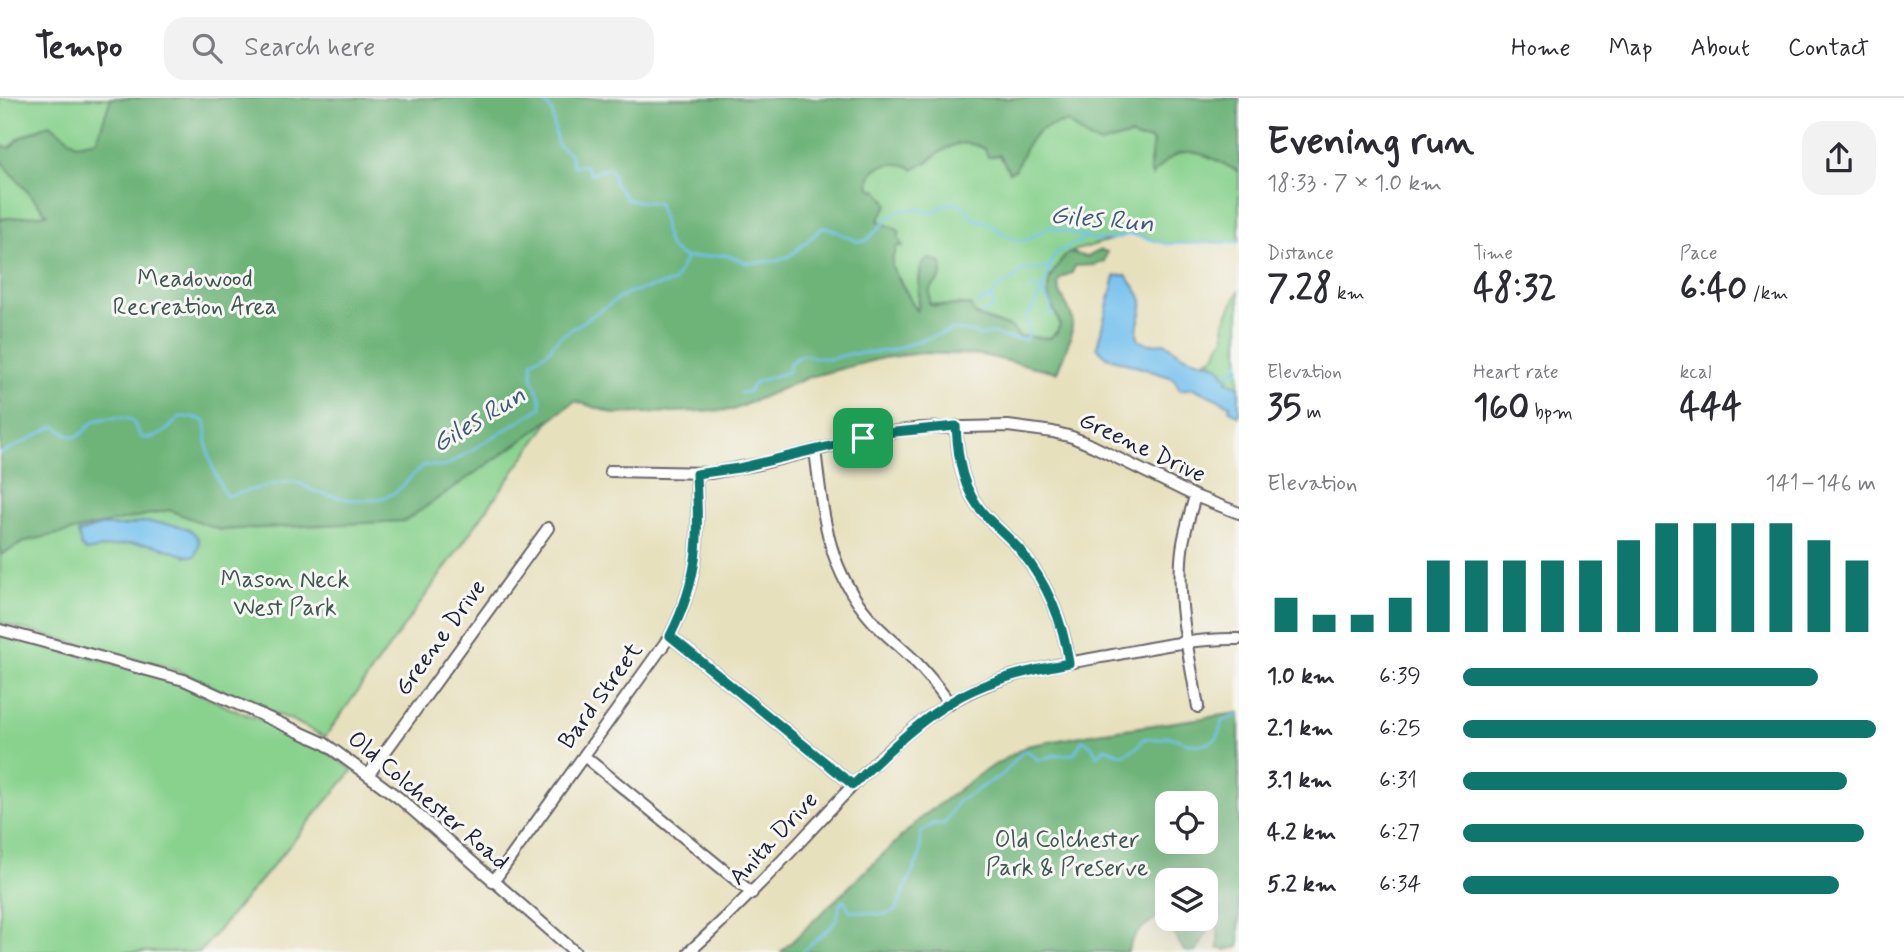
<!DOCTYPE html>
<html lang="en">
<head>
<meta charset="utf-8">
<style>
  body { margin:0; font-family:Mynerve,sans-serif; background:#f2f2f3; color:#2b2b33; height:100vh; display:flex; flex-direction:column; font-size:26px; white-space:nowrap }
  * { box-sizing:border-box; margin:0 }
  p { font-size:23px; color:#7c7c81 }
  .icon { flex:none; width:38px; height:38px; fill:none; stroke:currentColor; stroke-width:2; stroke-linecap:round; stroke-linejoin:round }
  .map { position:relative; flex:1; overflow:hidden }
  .panel { display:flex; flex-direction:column; background:#fff; width:665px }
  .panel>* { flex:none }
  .fabs { position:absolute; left:1155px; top:693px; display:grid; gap:14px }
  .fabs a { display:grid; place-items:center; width:63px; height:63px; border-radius:14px; background:#fff; box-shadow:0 7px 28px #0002; font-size:35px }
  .pin { position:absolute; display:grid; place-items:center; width:60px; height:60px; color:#fff; margin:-30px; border-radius:14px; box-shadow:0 4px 10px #0006 }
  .round { display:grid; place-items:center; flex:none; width:74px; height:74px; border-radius:21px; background:#f2f2f3 }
  .overview { display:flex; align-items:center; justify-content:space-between; height:119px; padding:0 28px }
  h1 { font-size:38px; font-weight:700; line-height:52px }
  .figures { display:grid; grid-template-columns:repeat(3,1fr); gap:10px; height:119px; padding:7px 28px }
  .figures div { display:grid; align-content:center }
  .figures b { font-size:35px; font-weight:700 }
  .figures small { font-size:19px; font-weight:400 }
  .figures p { font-size:19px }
  .chart { height:196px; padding:14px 28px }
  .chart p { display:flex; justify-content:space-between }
  .chart svg { width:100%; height:126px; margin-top:7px; stroke:#0f766e; stroke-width:6 }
  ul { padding:0 28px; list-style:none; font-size:23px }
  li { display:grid; grid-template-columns:112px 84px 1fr; align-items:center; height:52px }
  li i { height:18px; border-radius:9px; background:#0f766e }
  header { display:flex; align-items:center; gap:42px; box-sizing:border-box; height:98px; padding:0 35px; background:#fff; border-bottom:2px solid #e1e1e2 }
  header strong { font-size:33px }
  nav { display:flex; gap:38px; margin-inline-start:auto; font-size:24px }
  .search { width:490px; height:63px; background:#f2f2f3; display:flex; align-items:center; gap:18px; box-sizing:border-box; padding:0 24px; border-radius:21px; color:#7c7c81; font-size:26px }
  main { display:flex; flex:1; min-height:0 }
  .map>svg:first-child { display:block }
</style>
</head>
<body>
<header>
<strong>Tempo</strong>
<div class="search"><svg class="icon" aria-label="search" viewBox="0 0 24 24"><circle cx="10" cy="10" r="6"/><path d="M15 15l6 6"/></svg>Search here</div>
<nav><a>Home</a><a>Map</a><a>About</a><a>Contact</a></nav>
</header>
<main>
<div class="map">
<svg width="1239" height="854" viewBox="0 0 1239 854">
  <rect width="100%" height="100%" fill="#f6f6f2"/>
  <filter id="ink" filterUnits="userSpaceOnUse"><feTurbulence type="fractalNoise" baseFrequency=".0143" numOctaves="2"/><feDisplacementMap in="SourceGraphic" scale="14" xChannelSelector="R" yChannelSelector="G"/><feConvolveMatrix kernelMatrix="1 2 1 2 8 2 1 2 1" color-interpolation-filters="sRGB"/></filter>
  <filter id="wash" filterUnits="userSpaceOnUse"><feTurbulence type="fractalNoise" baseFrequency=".00686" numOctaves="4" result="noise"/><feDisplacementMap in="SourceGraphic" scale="28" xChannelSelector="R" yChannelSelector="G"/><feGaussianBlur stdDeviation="1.57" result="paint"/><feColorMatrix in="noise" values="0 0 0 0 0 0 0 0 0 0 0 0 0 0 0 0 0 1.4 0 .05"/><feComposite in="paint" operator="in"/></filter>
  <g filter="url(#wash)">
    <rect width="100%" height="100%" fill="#e7e0bd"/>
    <path fill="#89d28e" stroke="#567a64" stroke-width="2" d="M0,0H876L926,66L940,53L957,45L971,44L1000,57L1009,74C1027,44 1030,29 1068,24C1075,29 1083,39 1091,41C1112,49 1133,28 1153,44L1150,65C1163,63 1174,54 1187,54C1205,52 1224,66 1239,74V144L1167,146L1130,136L1070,154L1050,179L1051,205L1060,227C1053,246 1035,240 1019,238L1011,229L985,222L960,206L947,208L929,205L930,191C939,182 943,179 942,166C909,145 923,202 917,213L892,169C891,161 894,155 897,148H902L898,140L899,134C893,127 885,129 878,122L886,102L881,97L586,272L325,639L292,622L238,602L198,581L170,570L0,525Z
      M1239,192V288L1227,283L1228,278L1225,279L1213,265L1206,262L1215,258L1219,247L1225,240L1224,224Z
      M0,536L150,575L191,590L229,610L277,628L317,647L353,672L200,854H0Z"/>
    <path fill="#6eb479" stroke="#486b5a" stroke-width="2" fill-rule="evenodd" d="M111,0H1239V74C1202,55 1182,39 1152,78L1150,71L1153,44L1150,41H1137L1131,37L1101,46L1089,41L1068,24C1030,29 1031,41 1015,72L1009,74L1000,57L988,59L985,51C952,35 940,58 913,72L911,69C893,62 865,66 870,90L878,93L888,106L878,122C885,129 893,127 900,134L898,140L903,148H897L892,161V169L917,213C924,202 909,145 942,166C943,179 939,182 930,191L929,205L934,208L970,207L976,218L1011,229L1019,238L1050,240L1057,234L1060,227C1058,217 1052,209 1049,200C1044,182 1058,166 1069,154L1087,159L1101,152L1107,154L1104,164L1094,167L1075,168L1072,175C1042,183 1070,204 1072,220C1074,238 1063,258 1057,274L981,257L922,255L883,260L809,279L733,312L615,316L575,303L517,346L405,423L220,432L169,412L26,443L0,457V121L47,116L0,62V47L10,50L19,40L50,26L76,46L97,42Z
      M1239,615V849L1225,852L1218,850V828L1213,823C1204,832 1204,847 1195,854L1184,853L1164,818C1149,821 1129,839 1128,854H781L922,719L981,675L1027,648L1097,635ZM1206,705V744H1167V705ZM1206,782V821H1167V782Z"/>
    <path fill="#74c1ee" stroke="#4b7294" stroke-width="2" d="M1126,177C1132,186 1140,194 1142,203C1144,217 1133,228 1139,243L1150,246L1166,245C1175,252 1185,260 1197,262C1209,265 1220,264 1225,278L1228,277L1227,284L1239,288V318L1229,311L1230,307L1193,290L1180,292L1173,280L1106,259L1097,249L1115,178Z
      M142,424C162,425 213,425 195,458C182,460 165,448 148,446C127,444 107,449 86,453L81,448L78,435L101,428H122Z"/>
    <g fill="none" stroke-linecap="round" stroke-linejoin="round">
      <path stroke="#74c1ee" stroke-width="2.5" d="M540,0L552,13L557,46L570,56L573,68L585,67L590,76L609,70L614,78L613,83L627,102L657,105C671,128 656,149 686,160
        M1029,189L1035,191L1042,189
        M1043,193L1051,208V219
        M977,207L984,201L991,200L998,190L1013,182L1021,172H1038L1048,169
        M981,217L992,210L993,205L991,200
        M1236,272L1239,263
        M1228,277L1234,272L1239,273
        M740,295L748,294L756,284L788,274L790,265L801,257L829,261L850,256L889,253L952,232L972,234L980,238L995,235L1002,239L1025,242L1029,236L1026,220L1042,194L1053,160L1058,154L1086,140
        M0,356L55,328C62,331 66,339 74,339C83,338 86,330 92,325C102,319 121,318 132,322L141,339C158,344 169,330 180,319H193L205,323C208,331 206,337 207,345C209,365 217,380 226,398C245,395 277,383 294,384C302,385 307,390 314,393C333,399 359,405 378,401C405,395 406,378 425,367L444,369L541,310V302L532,279V264L535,261L546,255L561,238L627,195L674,184L686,160L725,157L748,165L778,163L791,157L822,130H829L856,143H866L890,119L902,112L920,111L932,114L953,104L964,108L974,121L988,125L1015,143L1026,142L1050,129L1097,142L1114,141L1130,136L1167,146L1239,144
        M803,854C812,843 825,837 834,825C840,818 837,810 842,803H845L850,814C866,811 880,822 896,812L920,757L921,735L934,725L940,727L945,725L957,704L1003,676L1023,653H1028L1038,662L1056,657L1074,656L1083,642L1091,647L1097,658L1105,650L1123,657L1136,650L1145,640L1159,641L1168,638C1185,644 1200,653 1217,640L1223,622L1239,617"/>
    </g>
  </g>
  <g filter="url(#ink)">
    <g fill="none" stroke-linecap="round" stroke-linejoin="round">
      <g stroke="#676468" stroke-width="14">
        <path id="minor" d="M956,328C958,362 962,393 986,418C997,430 1010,440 1020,452C1047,485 1063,523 1069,564
          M815,352C823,415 826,468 869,519C881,534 898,546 912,560C926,574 938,589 950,606
          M610,373L710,375L759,366L885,335L922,330L1008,328L1053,334L1072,339L1093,348L1195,398L1239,415
          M1195,398C1189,420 1182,441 1181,463C1178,511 1190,562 1198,609
          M0,532L184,582L324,645L399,700L575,854
          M670,538L853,687
          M584,658L752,795
          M369,676L548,430
          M493,784L670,538C700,479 699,441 696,376
          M689,854C731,816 770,776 809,734C853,687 907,626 964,597C1011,573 1062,566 1113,557C1155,549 1196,540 1239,541"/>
      </g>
      <use href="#minor" stroke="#fff" stroke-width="10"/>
    </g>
  </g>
  <g fill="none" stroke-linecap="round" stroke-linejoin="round" filter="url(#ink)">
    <g stroke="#fff" stroke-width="14">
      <path id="route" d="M956,328C958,362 962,393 986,418C997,430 1010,440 1020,452C1047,485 1063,523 1069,565C1032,572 995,580 961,598C921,620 886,655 853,687L670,538C700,479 699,440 696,376L739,370L885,335Z"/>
    </g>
    <use href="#route" stroke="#0f766e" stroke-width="9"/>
  </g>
  <g text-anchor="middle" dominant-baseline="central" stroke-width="6" stroke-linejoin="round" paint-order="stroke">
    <g font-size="24" fill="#415754" stroke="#f6f6f2">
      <text x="195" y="181">Meadowood<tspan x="195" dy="28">Recreation Area</tspan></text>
      <text x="285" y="482">Mason Neck<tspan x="285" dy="28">West Park</tspan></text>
      <text x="1067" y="742">Old Colchester<tspan x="1067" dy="28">Park &amp; Preserve</tspan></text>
    </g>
    <g font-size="24" fill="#22223b" stroke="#f6f6f2">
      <text transform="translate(1142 350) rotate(25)">Greene Drive</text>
      <text transform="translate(441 540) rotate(-54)">Greene Drive</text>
      <text transform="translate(601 598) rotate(-54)">Bard Street</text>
      <text transform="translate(428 703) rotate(40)">Old Colchester Road</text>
      <text transform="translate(774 741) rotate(-47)">Anita Drive</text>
    </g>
    <g font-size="26" font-style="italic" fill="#3f5a7a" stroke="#f6f6f2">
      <text transform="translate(1102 122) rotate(5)">Giles Run</text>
      <text transform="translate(479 322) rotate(-31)">Giles Run</text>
    </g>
  </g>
</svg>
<div class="fabs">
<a><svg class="icon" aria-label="locate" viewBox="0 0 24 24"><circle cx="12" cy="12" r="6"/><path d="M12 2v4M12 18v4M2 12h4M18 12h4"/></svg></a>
<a><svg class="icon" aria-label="layers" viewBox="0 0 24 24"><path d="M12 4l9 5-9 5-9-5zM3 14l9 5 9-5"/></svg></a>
</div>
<div class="pin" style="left:863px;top:340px;background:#1e9e55"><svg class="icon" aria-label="arrive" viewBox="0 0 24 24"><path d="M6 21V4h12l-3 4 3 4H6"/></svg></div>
</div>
<section class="panel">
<div class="overview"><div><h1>Evening run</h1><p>18:33 · 7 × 1.0 km</p></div><a class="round"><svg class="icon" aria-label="share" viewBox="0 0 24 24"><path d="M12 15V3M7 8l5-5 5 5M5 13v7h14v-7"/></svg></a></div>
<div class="figures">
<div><p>Distance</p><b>7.28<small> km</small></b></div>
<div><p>Time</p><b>48:32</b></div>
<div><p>Pace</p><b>6:40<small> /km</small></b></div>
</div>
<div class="figures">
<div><p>Elevation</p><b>35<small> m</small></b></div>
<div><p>Heart rate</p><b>160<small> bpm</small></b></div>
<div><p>kcal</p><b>444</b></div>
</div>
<div class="chart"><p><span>Elevation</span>141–146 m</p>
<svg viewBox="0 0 160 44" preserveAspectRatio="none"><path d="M5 44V32M15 44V38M25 44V38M35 44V32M45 44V19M55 44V19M65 44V19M75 44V19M85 44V19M95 44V12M105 44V6M115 44V6M125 44V6M135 44V6M145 44V12M155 44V19"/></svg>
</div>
<ul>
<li><b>1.0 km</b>6:39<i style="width:86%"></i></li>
<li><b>2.1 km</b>6:25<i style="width:100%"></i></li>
<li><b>3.1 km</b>6:31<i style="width:93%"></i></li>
<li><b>4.2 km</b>6:27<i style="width:97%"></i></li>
<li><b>5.2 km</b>6:34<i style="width:91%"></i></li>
</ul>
</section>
</main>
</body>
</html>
